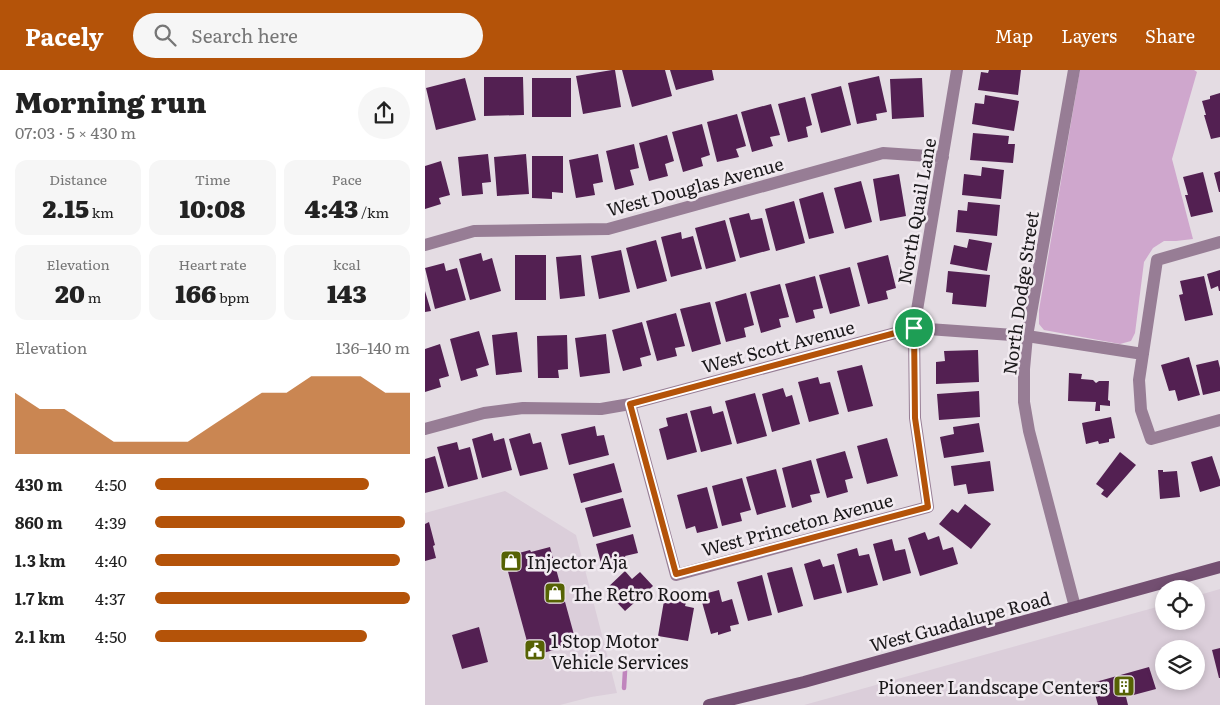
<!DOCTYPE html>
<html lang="en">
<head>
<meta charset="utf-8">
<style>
  body { margin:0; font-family:Literata,serif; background:#f6f6f6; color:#222; height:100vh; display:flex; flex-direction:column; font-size:19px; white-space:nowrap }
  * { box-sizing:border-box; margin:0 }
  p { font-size:16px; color:#767676 }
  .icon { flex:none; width:28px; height:28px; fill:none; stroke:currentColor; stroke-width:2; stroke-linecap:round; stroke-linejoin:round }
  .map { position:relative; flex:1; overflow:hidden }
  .drawer { display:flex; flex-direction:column; background:#fff; width:425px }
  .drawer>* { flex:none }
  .controls { position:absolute; left:730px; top:510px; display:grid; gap:10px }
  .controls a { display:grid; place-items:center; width:50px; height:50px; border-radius:50%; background:#fff; box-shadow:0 2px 8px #0003; font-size:25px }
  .pin { position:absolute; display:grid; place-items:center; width:42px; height:42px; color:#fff; margin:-21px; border:2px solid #fff; border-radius:50%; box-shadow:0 1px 5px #0007 }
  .round { display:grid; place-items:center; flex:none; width:52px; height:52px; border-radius:26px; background:#f6f6f6 }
  .summary { display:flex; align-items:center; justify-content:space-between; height:85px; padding:0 15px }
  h1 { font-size:28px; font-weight:800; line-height:38px }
  .metrics { display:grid; grid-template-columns:repeat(3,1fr); gap:8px; height:85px; padding:5px 15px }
  .metrics div { display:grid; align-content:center; border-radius:12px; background:#f6f6f6; text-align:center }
  .metrics b { font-size:25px; font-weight:800 }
  .metrics small { font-size:14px; font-weight:400 }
  .metrics p { font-size:14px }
  .chart { height:140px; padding:10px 15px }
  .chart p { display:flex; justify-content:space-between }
  .chart svg { width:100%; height:90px; margin-top:5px; fill:#b45309; opacity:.7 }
  ul { padding:0 15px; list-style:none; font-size:16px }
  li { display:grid; grid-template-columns:80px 60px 1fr; align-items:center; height:38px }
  li i { height:12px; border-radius:6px; background:#b45309 }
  header { display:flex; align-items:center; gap:30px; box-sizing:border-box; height:70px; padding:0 25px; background:#b45309; color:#fff }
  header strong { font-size:24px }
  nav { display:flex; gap:28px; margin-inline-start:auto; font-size:18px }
  .search { width:350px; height:45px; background:#f6f6f6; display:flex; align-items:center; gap:12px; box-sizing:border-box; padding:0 18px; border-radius:28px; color:#767676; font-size:19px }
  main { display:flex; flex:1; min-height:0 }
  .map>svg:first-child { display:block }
</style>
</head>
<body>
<header>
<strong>Pacely</strong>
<div class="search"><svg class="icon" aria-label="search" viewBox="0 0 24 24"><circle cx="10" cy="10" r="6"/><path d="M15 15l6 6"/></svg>Search here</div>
<nav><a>Map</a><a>Layers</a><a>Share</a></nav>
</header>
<main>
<section class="drawer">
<div class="summary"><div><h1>Morning run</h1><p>07:03 · 5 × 430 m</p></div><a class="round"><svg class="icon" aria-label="share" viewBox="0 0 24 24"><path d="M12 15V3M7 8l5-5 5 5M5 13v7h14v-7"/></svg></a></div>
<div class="metrics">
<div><p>Distance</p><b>2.15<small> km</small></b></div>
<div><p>Time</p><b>10:08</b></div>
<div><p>Pace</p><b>4:43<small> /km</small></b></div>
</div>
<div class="metrics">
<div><p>Elevation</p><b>20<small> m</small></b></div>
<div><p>Heart rate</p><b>166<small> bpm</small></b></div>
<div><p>kcal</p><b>143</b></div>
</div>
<div class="chart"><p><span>Elevation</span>136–140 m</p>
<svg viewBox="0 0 160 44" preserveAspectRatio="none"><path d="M0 44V14L10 22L20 22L30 30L40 38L50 38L60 38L70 38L80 30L90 22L100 14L110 14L120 6L130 6L140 6L150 14L160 14V44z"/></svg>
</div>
<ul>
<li><b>430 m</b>4:50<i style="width:84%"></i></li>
<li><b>860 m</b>4:39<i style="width:98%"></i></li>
<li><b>1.3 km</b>4:40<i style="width:96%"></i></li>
<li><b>1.7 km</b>4:37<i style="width:100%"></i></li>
<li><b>2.1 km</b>4:50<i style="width:83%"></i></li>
</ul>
</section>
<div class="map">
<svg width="795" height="635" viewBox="0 0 795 635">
  <rect width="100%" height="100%" fill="#e4dce3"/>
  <path fill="#dbceda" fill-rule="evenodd" d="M80,421L151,465L192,623L166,627L135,635H0V443Z
    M795,519V635H379L739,535V551H771V526ZM739,579H771V611H739Z"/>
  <path fill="#cfa7cd" d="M655,0H769L772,2L747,89L768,169L751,171H739L728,178L719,192L710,263L706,271L695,274L619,260L614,254V240Z"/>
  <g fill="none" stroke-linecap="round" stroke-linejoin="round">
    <path stroke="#c085bd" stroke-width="4.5" d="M199,618L200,601"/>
  </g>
  <path fill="#532052" d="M187,0H190L196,37L158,44L151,6Z
    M197,0H240L247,26L207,37Z
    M245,0H287L289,10L251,20Z
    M564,0H596L593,25L553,20L556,2L563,3Z
    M454,6L462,42L451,44L452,50L432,54L423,13Z
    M59,7H98L99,45L59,46Z
    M40,8L51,50L11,60L1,18Z
    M107,8H146V47H107Z
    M497,8L499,47L467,49L465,9Z
    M416,16L426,55L396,63L386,24Z
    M795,23V67L786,69L779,45H781L777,31L785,29V26Z
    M560,25L594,31L589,61L547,54L550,33L559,34Z
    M380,27L387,55L381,57L383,67L363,72L353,34Z
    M346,34L355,65L345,67L348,76L327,82L316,42Z
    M312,44L321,76L311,79L314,87L292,92L282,52Z
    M277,54L285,85L276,88L278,96L258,102L247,62Z
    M548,63L584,66L583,74H590L588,93L545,90Z
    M242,65L249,91L240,94L243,106L224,111L214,73Z
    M209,74L214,98L205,100L209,115L190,120L181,81Z
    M63,84L66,112L57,113L58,124L37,126L33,87Z
    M101,84L104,124L72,126L69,87Z
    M173,84L178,112L168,114L170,125L151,128L144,90Z
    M107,86H138V123L127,122V129L107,128Z
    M16,91L25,125L14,128L16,134L0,139V96Z
    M557,97L579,100L576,129L537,125L539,104L556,106Z
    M795,101V122H794L789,103Z
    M778,102L788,142L766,147L760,125H763L758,107Z
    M474,104L481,146L455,151L448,109Z
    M436,111L447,152L420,159L409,118Z
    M398,122L409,163L384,169L374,129Z
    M369,131L380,173L351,181L340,139Z
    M543,132L575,135L572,166L531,162L533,140L542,141Z
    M324,143L326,150L337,148L345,180L315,188L304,148Z
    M300,150L311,191L281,199L270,158Z
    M256,162L257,169L268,166L277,199L246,207L236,167Z
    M544,169L567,173L562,201L525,194L529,175L542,178Z
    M231,170L242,211L212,219L201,178Z
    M196,180L205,222L174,229L166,186Z
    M56,183L58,191L67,188L76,221L45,230L34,189Z
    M90,185H121V230H90Z
    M156,185L160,226L135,229L131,187Z
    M463,185L471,218L461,221L463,229L443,234L432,193Z
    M19,193L21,201L32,198L41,230L10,239L0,198Z
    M425,197L435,236L405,244L394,205Z
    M795,200V221H794L793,216L786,219L782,204Z
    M523,201L565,205L561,237L527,234L528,223L521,222Z
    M390,206L398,238L388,240L390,248L371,253L360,214Z
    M779,206L788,245L760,251L754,225L758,224L755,211Z
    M355,214L364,247L354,249L356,257L336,263L325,222Z
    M0,221L6,241L0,242Z
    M321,223L329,255L319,258L321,267L301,272L290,232Z
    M285,232L296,274L267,282L255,239Z
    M251,243L260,276L250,278L252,286L232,291L221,251Z
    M217,252L226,285L215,288L217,296L198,301L187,260Z
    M54,261L64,295L51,299L53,306L36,311L25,269Z
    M92,262L97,302L71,305L67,265Z
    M181,264L185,303L155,307L150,268Z
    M142,265L143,299L133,300L134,308H113L112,266Z
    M15,274L24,306L14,309L16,317L0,322V279Z
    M553,280L554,312L511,314V292L520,291L519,281Z
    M764,287L775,325L753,331L750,320L744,321L736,295Z
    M793,290L795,298V321L778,325L771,295Z
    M437,295L448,336L423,342L412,301Z
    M644,303L657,304L656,309L668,310L671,313L674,311H684L683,330L685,331V336L675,335V341H670L671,332L643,331Z
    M393,307L395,314L405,312L414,344L384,352L373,312Z
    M358,318L361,327L367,325L375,354L347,362L337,324Z
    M554,321L555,347L514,350L512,324Z
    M330,323L342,366L312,374L300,331Z
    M286,336L288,344L298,341L307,374L276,382L265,341Z
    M262,343L272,382L242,390L234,359L243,356L241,348Z
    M686,347L690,368L684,369V372L674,374L673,371L661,374L657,353Z
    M554,353L559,382L519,388L515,367L529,364L528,357Z
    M170,356L172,366L179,365L184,385L144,395L136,364Z
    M67,363L69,371L79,368L87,400L57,408L47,369Z
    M105,363L108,374L116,372L123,399L95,406L84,369Z
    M462,368L473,406L442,414L432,376Z
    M32,372L34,380L45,377L53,409L23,417L12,377Z
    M420,381L428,408L420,410L423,422L402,428L391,389Z
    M695,382L711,395L682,428L676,424L679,420L671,414Z
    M10,386L19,418L0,423V389Z
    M787,386L795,410V416L775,422L766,392Z
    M386,390L395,423L385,425L387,432L367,438L357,398Z
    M565,391L569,421L543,424L541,414L529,416L526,396Z
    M189,393L197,422L156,433L148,404Z
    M351,399L361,437L332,445L321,407Z
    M733,400H738V402L752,401L755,427L735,429Z
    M317,408L326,440L315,443L317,451L297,456L287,416Z
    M282,417L293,458L272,463L270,456L261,459L252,425Z
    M198,428L206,457L168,467L160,438Z
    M540,434L566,454L546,479L514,454L527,439L533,443Z
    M4,452L10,475L8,476L11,488L0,491V454Z
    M500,462L503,470L514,466L518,480L528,477L533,494L495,506L483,468Z
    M208,464L213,483L200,486L203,495L178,501L171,474Z
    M467,469L470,481L480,479L486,503L458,511L448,474Z
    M125,477L151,572L132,577L133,579L106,586L79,487L105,480L106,482Z
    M432,478L434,486L444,484L453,515L422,523L412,484Z
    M395,489L398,497L409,494L417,523L389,530L379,494Z
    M367,497L378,536L353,543L342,503Z
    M200,501L207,509L215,502L228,516L200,541L180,520Z
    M337,505L347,545L323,551L312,512Z
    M294,520L297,532L307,529L314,554L305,556L306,561L293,565V562L286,564L275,525Z
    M240,525L262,529L260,536L269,538L263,571L233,566Z
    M54,557L63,592L37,599L27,565Z
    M795,578V608H794L787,580Z
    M724,597L731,619L701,627L703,635H673L667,613Z"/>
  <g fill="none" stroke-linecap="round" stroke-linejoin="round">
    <path stroke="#977d95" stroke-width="12" d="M649,0L602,266L599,299V332L604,361L650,537
      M795,172L732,190L714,310L716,340L726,369L795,350
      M0,175L49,161L183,159L458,83L518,87
      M205,334L251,505L503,437L490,348L489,258L532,0
      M0,359L59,343L98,338L176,339L205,334L489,258L602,266L718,284"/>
    <path stroke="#734f71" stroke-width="12" d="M284,635L379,612L795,497"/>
  </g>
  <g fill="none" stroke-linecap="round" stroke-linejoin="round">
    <g stroke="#fff" stroke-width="10">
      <path id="route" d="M489,258L490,348L503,437L251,504L205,334Z"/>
    </g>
    <use href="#route" stroke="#b45309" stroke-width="6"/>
  </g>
  <defs>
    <g id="shop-square" transform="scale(1.125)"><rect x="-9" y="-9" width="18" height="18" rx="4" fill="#566204" stroke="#f1eaf0"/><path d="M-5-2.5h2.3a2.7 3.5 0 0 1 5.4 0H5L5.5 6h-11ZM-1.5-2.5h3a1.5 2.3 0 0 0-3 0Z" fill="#fff"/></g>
    <g id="civic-square" transform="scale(1.125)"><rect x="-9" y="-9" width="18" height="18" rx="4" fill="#566204" stroke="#f1eaf0"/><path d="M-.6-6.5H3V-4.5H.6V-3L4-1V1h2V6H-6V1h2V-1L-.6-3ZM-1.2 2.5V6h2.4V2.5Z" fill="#fff"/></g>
    <g id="building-square" transform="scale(1.125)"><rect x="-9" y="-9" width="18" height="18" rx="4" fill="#566204" stroke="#f1eaf0"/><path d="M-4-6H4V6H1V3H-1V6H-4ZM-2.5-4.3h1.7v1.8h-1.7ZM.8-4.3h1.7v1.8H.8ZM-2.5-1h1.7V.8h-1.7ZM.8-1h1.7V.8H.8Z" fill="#fff"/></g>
  </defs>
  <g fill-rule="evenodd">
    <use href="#shop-square" x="86" y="491"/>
    <use href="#shop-square" x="130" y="523"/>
    <use href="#civic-square" x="110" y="580"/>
    <use href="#building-square" x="699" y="616"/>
  </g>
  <g text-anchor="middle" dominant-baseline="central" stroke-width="5" stroke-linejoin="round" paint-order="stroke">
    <g font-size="18" fill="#1a181a" stroke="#f1eaf0">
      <text transform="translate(270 116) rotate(-15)">West Douglas Avenue</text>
      <text transform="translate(491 141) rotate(-80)">North Quail Lane</text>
      <text transform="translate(595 223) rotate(-82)">North Dodge Street</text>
      <text transform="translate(353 276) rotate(-15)">West Scott Avenue</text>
      <text transform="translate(372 454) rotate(-15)">West Princeton Avenue</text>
      <text transform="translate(535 551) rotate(-15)">West Guadalupe Road</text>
    </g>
    <g font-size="18" fill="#1a181a" stroke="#f1eaf0" text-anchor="start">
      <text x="102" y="491">Injector Aja</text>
      <text x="146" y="523">The Retro Room</text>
      <text x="126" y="570">1 Stop Motor<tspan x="126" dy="21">Vehicle Services</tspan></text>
      <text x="683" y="616" text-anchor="end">Pioneer Landscape Centers</text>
    </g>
  </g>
</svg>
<div class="controls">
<a><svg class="icon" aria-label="locate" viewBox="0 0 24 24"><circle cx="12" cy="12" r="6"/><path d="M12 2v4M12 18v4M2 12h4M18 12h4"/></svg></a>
<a><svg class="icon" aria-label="layers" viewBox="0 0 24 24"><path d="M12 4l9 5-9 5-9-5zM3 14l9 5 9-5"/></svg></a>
</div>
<div class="pin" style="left:489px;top:258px;background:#1e9e55"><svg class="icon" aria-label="arrive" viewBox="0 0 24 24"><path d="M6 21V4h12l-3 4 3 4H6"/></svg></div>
</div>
</main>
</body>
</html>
